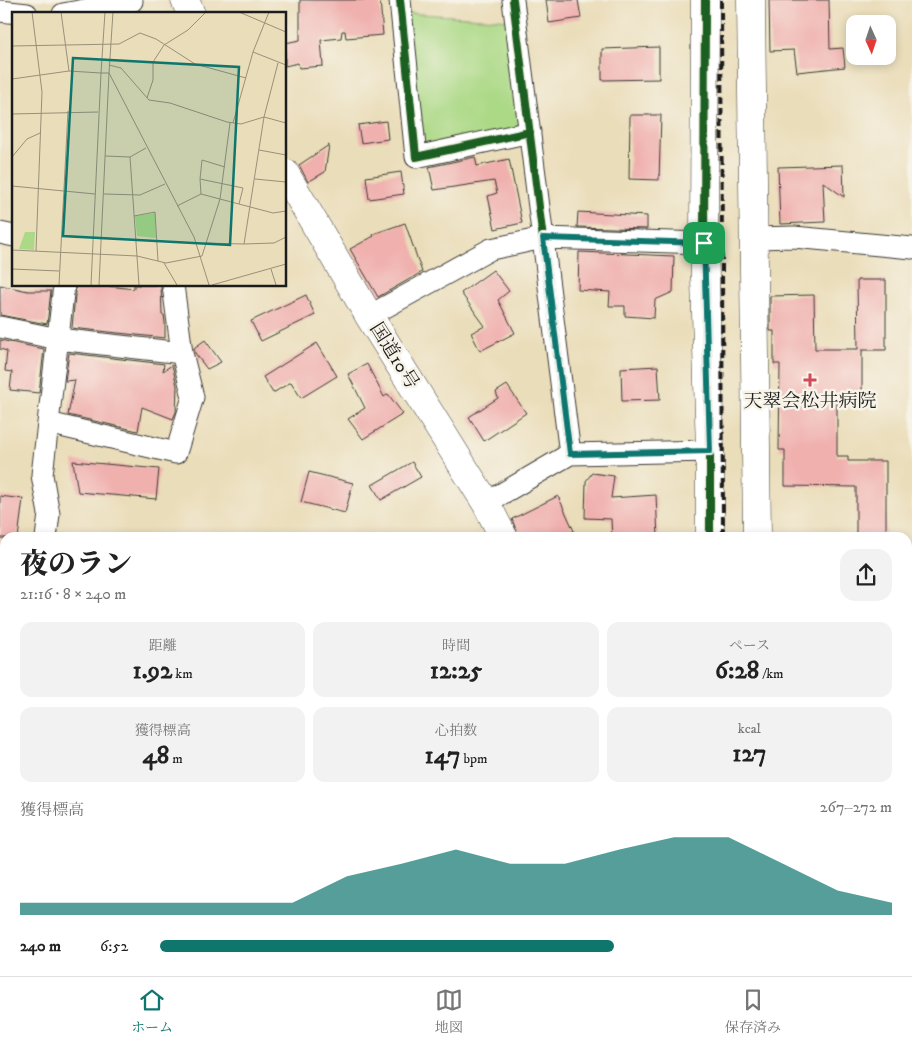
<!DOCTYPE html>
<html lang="ja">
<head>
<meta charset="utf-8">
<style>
  body { margin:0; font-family:"IM FELL DW Pica","Noto Serif JP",serif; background:#f2f2f2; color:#222; height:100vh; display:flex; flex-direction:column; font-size:19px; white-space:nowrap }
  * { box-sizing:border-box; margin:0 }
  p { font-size:16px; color:#767676 }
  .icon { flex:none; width:28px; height:28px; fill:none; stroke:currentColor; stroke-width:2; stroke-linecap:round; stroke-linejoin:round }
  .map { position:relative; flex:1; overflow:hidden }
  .side { position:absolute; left:0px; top:532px; width:912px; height:444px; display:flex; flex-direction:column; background:#fff; border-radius:15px 15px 0 0; box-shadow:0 2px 8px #0003 }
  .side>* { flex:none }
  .needle { width:32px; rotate:177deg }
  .buttons { position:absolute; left:846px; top:15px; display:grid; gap:10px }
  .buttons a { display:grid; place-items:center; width:50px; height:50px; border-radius:10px; background:#fff; box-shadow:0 2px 8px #0003; font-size:25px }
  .pin { position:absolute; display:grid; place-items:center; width:42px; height:42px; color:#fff; margin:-21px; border-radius:10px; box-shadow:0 2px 8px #0006 }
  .round { display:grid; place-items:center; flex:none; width:52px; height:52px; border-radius:15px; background:#f2f2f2 }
  .headline { display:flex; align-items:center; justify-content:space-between; height:85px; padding:0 20px }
  h1 { font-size:28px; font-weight:800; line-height:38px }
  .figures { display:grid; grid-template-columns:repeat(3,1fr); gap:8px; height:85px; padding:5px 20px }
  .figures div { display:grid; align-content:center; border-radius:12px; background:#f2f2f2; text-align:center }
  .figures b { font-size:25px; font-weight:800 }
  .figures small { font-size:14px; font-weight:400 }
  .figures p { font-size:14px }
  .chart { height:140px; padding:10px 20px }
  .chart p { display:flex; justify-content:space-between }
  .chart svg { width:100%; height:90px; margin-top:5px; fill:#0f766e; opacity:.7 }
  ul { padding:0 20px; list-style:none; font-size:16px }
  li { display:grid; grid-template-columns:80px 60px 1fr; align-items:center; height:38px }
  li i { height:12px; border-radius:6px; background:#0f766e }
  .tab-bar { display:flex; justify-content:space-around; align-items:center; height:70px; border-top:1px solid #e0e0e0; background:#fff; font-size:14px; color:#767676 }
  .tab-bar a { display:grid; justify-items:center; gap:2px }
  .tab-bar .selected { color:#0f766e }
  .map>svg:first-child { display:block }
</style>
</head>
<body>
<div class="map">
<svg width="912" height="976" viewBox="0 0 912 976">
  <rect width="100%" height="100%" fill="#f7f3e8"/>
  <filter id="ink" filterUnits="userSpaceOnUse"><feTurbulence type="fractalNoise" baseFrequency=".02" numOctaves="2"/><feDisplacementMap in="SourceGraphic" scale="10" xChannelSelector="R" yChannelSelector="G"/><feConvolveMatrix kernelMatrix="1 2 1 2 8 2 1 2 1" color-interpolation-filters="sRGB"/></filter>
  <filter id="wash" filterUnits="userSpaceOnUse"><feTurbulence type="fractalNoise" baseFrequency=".0096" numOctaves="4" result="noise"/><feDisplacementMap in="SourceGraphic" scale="20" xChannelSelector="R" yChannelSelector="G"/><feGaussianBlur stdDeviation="1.12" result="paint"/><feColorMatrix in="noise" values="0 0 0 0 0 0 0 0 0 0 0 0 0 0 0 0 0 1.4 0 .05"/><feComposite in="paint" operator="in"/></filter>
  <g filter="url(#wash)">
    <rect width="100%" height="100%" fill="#eaddb9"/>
    <path fill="#acd986" stroke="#647a51" d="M405,13L512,20L525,129L419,152Z"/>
    <g id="blocks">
      <path fill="#f0b0ae" d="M300,0H380L383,35L346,38L345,31H342L341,38L321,40L323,66L299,68L298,63L285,66V43L300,40Z
        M546,0H578L581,18L549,23Z
        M769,0H829L830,49L843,48L845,67L797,72L794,50L770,51Z
        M659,47V79L602,80V49Z
        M630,115H661L659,180L629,179Z
        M386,121L388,139L361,143L358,125Z
        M329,145L325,172L308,182L299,165Z
        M475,157L477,166L509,159L522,223L495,229L488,196L497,193L494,181L434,190L429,167Z
        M843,165L844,197L823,182L825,222L780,224L778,167Z
        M401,172L404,194L369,199L366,177Z
        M578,212L647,216V229L577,227Z
        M405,223L422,272L378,297L350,249L374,236L373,234Z
        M579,252L674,256L673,292L655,300L654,318L625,316V306H609L610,292L578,290Z
        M493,270L509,291L498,300L515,333L480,351L471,333L485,326L461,293Z
        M857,280H886V350H862V394H837V456H848V461H886V535H856V487L785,486V450H779L780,364H774V331H770V296L814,295L815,349H858Z
        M0,285L28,291H51L47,324L0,315Z
        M76,285H100L134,289V285H161L162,315H164L165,323V338L72,328Z
        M306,295L315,315L261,341L251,321Z
        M0,340L44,349L39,393L10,390L12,372L5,371L7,351L0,349Z
        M205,340L221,362L207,369L195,353L194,348Z
        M317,343L337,376L301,398L291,382L273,393L263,377Z
        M69,353L164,364L163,371L172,365L177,386L176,412L173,419L142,407L138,431L68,415L75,380L65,381Z
        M367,364L384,397L388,394L403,414L363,439L348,419L365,408L348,374Z
        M658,366L660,400L622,401L621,368Z
        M507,385L526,413L484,441L469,417L498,398L496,392Z
        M73,461L159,469L156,499L78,492Z
        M412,462L421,477L381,500L372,485Z
        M309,472L353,483L345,513L301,502Z
        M592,473L614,476L611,498L656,495L658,538H612L611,519L585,518L586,481Z
        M0,496L23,499L18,538H0Z
        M558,496L574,531L559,538H519L512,519Z"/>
    </g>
  </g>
  <g filter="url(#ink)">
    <use href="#blocks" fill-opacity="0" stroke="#3b3934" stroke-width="1"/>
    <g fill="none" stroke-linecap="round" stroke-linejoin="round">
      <g stroke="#3b3934" stroke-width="12">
        <path id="lane" d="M88,976L89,971
          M241,976L242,971
          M317,976L318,971"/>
      </g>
      <g stroke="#3b3934" stroke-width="23">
        <path id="street" d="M400,0L416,157L530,132
          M513,0L570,454
          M0,11L27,14
          M63,14L132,1
          M0,233L14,236
          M754,238L794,237L912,248
          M369,316L491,249L543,238L704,243
          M0,327L58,339L182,353L173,285
          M48,423L176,453L193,397L182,353
          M486,503L570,454L710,451
          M46,538L49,514L42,475L64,285
          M0,666L5,667
          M908,687H912
          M0,734L5,711
          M908,903H912
          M0,922L5,923
          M213,971L230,976
          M472,976L473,971"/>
      </g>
      <g stroke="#3b3934" stroke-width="29">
        <path id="secondary" d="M705,0L704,243L710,451V538
          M751,0L757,538"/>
      </g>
      <g stroke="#3b3934" stroke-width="29">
        <path id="highway" d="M185,0L191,14
          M285,173L369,316L486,503L504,538
          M711,976V971
          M754,976V971"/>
      </g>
      <use href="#lane" stroke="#fff" stroke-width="10"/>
      <use href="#street" stroke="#fff" stroke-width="21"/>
      <use href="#secondary" stroke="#fff" stroke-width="28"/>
      <use href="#highway" stroke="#fff" stroke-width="28"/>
      <path stroke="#1c1c1c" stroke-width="4" stroke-dasharray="8 4" stroke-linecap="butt" d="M721,0L723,538
        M724,976V971"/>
      <g stroke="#f7f3e8" stroke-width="11">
        <path id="cycleway" d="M400,0L416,157L530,132
          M513,0L570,454
          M705,0L704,243L710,451V538"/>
      </g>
      <use href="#cycleway" stroke="#1b5e20" stroke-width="8"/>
    </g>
  </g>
  <g fill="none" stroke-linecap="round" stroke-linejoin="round" filter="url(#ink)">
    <g stroke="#fff" stroke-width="10">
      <path id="route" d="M543,238L704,243L710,451L570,454Z"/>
    </g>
    <use href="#route" stroke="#0f766e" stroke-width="6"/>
  </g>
  <path fill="#d1495b" stroke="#f7f3e8" stroke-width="2" d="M807.5 372.5h5v5h5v5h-5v5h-5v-5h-5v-5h5z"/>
  <g text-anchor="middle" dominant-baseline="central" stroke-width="5" stroke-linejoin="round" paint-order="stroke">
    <g font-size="19" fill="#1c1c1c" stroke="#f7f3e8">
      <text transform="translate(394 356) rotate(58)">国道10号</text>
    </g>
    <g font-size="19" fill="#1c1c1c" stroke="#f7f3e8">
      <text x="810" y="401">天翠会松井病院</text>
    </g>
  </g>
  <g transform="translate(12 12)">
    <rect width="274" height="274" fill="#eaddb9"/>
    <path d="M143,201L144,226L125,224L123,204ZM13,220H23L22,238L7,237Z" fill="#acd986"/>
    <path fill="none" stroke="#98907a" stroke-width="1" d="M20,0L30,80L24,239M49,0L57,59M93,0L89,61H97M101,0L97,61L182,225L197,273M227,0L274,20M0,34L107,32L128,21L144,27L183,52L234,66M241,40L274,53M266,51L252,105L232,232L262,231L274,225M97,53L109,56L137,88L158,91L215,110L229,112L252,105L274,111M0,67L57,59L89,61L79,273M135,86L141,68V50L152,33L176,18L194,0M0,102L86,100M221,111L241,40L257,0M247,138L274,143M93,144L118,145L134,136M0,145L15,127L28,121M118,145L127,273M188,167L190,148L213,155M243,167L274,170M0,174L83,182M92,182L128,183L153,172M189,182L188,167L231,176L227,192M165,194L189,182L261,201L274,199M122,204L143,200L146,249M193,231L232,232M0,238L125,244L154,251L190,244L208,187L218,111M152,251L165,273M0,257L47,259M259,257L264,273M47,273L56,99M87,273L97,61M200,273L274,252"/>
    <path fill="#0f766e" fill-opacity="0.15" stroke="#0f766e" stroke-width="2.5" d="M61,46L227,55L218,233L51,224Z"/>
    <rect width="274" height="274" fill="none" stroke="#1c1c1c" stroke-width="2.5"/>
  </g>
</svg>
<div class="buttons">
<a><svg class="needle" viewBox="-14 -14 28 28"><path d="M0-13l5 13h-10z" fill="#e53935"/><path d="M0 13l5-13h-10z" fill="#767676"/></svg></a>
</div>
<div class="pin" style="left:704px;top:243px;background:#1e9e55"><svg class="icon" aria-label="arrive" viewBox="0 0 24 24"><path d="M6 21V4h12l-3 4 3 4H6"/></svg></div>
<section class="side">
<div class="headline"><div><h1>夜のラン</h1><p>21:16 · 8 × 240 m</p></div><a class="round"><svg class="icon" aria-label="share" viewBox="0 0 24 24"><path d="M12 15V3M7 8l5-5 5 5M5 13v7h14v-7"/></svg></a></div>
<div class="figures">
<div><p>距離</p><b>1.92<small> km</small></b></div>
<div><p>時間</p><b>12:25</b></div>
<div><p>ペース</p><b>6:28<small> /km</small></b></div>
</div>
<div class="figures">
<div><p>獲得標高</p><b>48<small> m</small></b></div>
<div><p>心拍数</p><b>147<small> bpm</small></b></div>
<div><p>kcal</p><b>127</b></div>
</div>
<div class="chart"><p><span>獲得標高</span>267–272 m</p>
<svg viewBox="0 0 160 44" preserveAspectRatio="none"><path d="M0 44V38L10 38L20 38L30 38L40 38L50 38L60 25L70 19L80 12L90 19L100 19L110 12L120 6L130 6L140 19L150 32L160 38V44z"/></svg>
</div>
<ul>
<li><b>240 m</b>6:52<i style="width:62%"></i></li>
</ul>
</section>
</div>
<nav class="tab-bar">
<a class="selected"><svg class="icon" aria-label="home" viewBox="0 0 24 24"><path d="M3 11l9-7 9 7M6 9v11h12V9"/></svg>ホーム</a>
<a><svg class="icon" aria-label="map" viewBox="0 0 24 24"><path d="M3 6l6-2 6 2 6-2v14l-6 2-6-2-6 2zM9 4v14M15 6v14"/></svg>地図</a>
<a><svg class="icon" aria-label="saved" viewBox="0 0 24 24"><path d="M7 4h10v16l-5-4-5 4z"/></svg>保存済み</a>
</nav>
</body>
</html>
